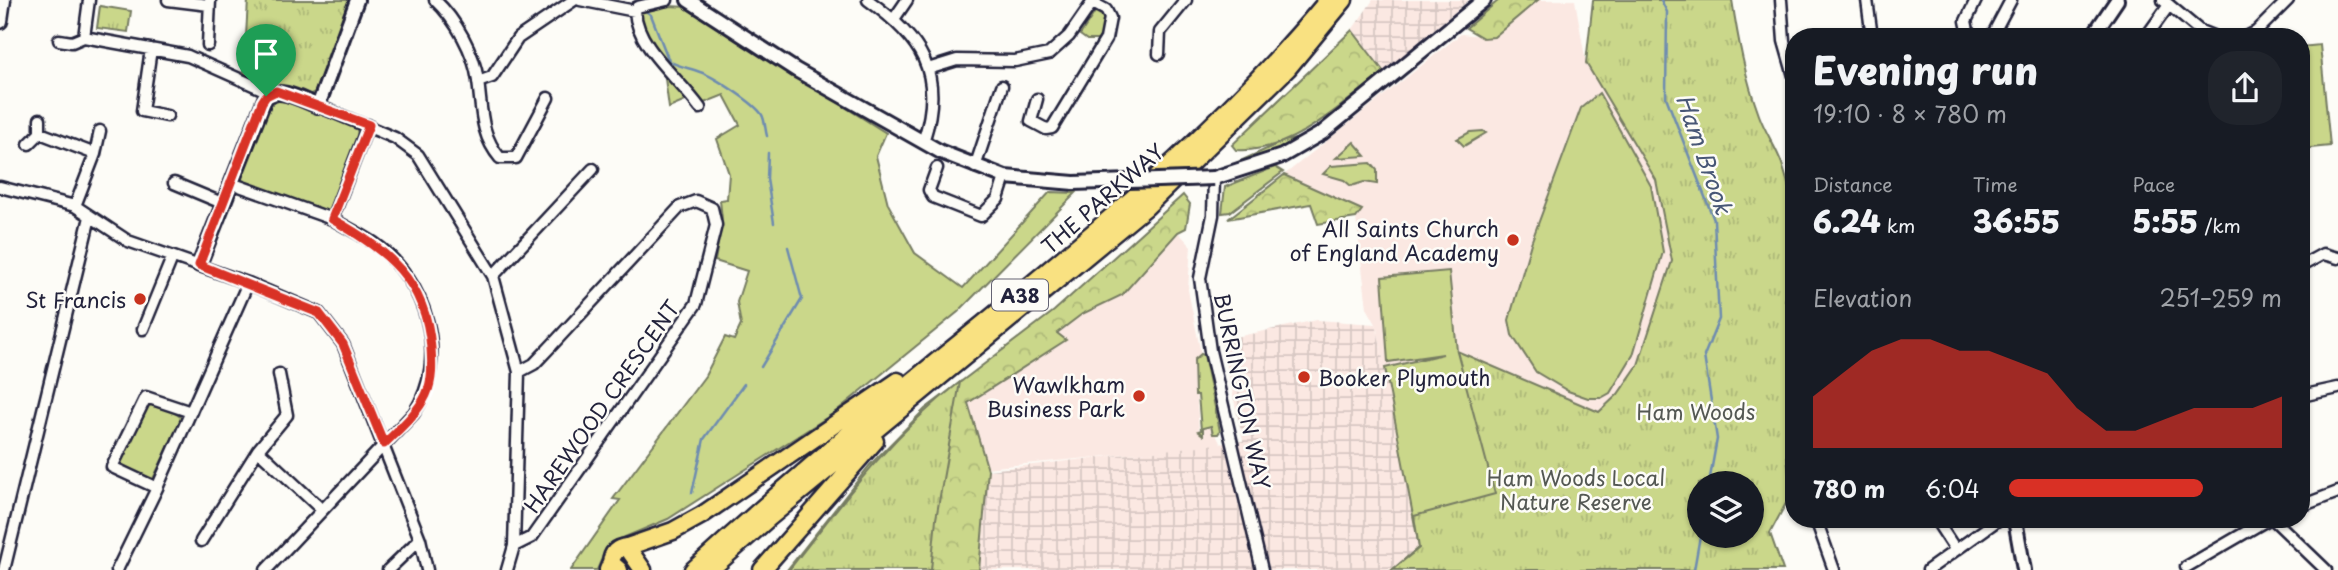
<!DOCTYPE html>
<html lang="en">
<head>
<meta charset="utf-8">
<style>
  body { margin:0; font-family:"Playpen Sans",sans-serif; background:#20242c; color:#f1f3f6; height:100vh; display:flex; flex-direction:column; font-size:26px; white-space:nowrap }
  * { box-sizing:border-box; margin:0 }
  p { font-size:23px; color:#9ea1a6 }
  .icon { flex:none; width:38px; height:38px; fill:none; stroke:currentColor; stroke-width:2; stroke-linecap:round; stroke-linejoin:round }
  .map { position:relative; flex:1; overflow:hidden }
  .sheet { position:absolute; left:1785px; top:28px; width:525px; height:500px; display:flex; flex-direction:column; background:#171b24; border-radius:28px; box-shadow:0 2px 5px #0004 }
  .sheet>* { flex:none }
  .controls { position:absolute; left:1687px; top:471px; display:grid; gap:14px }
  .controls a { display:grid; place-items:center; width:77px; height:77px; border-radius:50%; background:#171b24; box-shadow:0 2px 5px #0004; font-size:35px }
  .pin { position:absolute; display:grid; place-items:center; width:60px; height:60px; color:#fff; margin:-72px -30px; border-radius:50% 50% 50% 0; rotate:-45deg; box-shadow:0 0 7px #0007 }
  .pin .icon { rotate:45deg }
  .round { display:grid; place-items:center; flex:none; width:74px; height:74px; border-radius:28px; background:#20242c }
  .overview { display:flex; align-items:center; justify-content:space-between; height:119px; padding:0 28px }
  h1 { font-size:38px; font-weight:800; line-height:52px }
  .stats { display:grid; grid-template-columns:repeat(3,1fr); gap:10px; height:119px; padding:7px 28px }
  .stats div { display:grid; align-content:center }
  .stats b { font-size:30px; font-weight:800 }
  .stats small { font-size:19px; font-weight:400 }
  .stats p { font-size:19px }
  .chart { height:196px; padding:14px 28px }
  .chart p { display:flex; justify-content:space-between }
  .chart svg { width:100%; height:126px; margin-top:7px; fill:#d93025; opacity:.7 }
  ul { padding:0 28px; list-style:none; font-size:23px }
  li { display:grid; grid-template-columns:112px 84px 1fr; align-items:center; height:52px }
  li i { height:18px; border-radius:9px; background:#d93025 }
  .map>svg:first-child { display:block }
</style>
</head>
<body>
<div class="map">
<svg width="2338" height="570" viewBox="0 0 2338 570">
  <defs>
    <pattern id="industrial-grid" width="8" height="8" patternUnits="userSpaceOnUse" patternTransform="scale(1.75)"><rect width="8" height="8" fill="#fbe8e2"/><path d="M0 4h8M4 0v8" fill="none" stroke="#d7c7c3"/></pattern>
    <pattern id="forest-crowns" width="20" height="18" patternUnits="userSpaceOnUse" patternTransform="scale(1.75)"><rect width="20" height="18" fill="#cad78a"/><path d="M2 6a3 3 0 1 1 6 0M12 15a3 3 0 1 1 6 0" fill="none" stroke="#adb878"/></pattern>
    <pattern id="park-tufts" width="24" height="20" patternUnits="userSpaceOnUse" patternTransform="scale(1.75)"><rect width="24" height="20" fill="#cad78a"/><path d="M3 7l-1-3M5 7V3M7 7l1-3M15 17l-1-3M17 17v-4M19 17l1-3" fill="none" stroke="#adb878"/></pattern>
  </defs>
  <rect width="100%" height="100%" fill="#fdfcf7"/>
  <filter id="ink" filterUnits="userSpaceOnUse"><feTurbulence type="fractalNoise" baseFrequency=".0143" numOctaves="2"/><feDisplacementMap in="SourceGraphic" scale="14" xChannelSelector="R" yChannelSelector="G"/><feConvolveMatrix kernelMatrix="1 2 1 2 8 2 1 2 1" color-interpolation-filters="sRGB"/></filter>
  <g filter="url(#ink)">
    <path fill="#fbe8e2" d="M1538,0H1575L1586,63L1656,180L1672,261L1638,365L1618,394L1600,412L1458,351L1414,516L1376,324L1367,308L1356,218L1362,210L1284,175L1461,34L1494,37Z
      M1178,232L1191,246L1188,290L1201,354L1194,360L1199,431L1203,434V428L1212,426L1221,445L975,469L968,403L1066,340L1056,333L1082,314L1122,295Z"/>
    <path fill="url(#industrial-grid)" d="M1373,0H1469L1384,72L1352,30Z
      M1317,320L1376,324L1422,552L1412,570H979L988,470L1243,441L1221,340Z"/>
    <path fill="#cad78a" stroke="#767c62" stroke-width="2" d="M669,6L687,7L886,133L876,156L888,204L915,253L963,288L1050,192L1076,193L958,312L834,413L668,519L615,541L605,551L597,570H571L620,500L613,499L705,376L725,337L734,340L741,325L737,302L747,271L715,261L722,219L720,200L727,199L729,174L717,139L740,125L724,95L694,107L690,99L669,108L664,71L641,25L639,12Z
      M1095,12L1104,17L1101,40H1087L1080,35Z
      M2320,45L2330,146L2301,149V47Z
      M1599,93L1651,186L1663,252L1633,355L1610,393L1601,398H1588L1568,391L1536,372L1512,335L1509,320L1531,243L1581,108Z
      M280,100L357,127L358,141L329,211H321L241,181L240,175L267,106Z
      M1483,131L1486,133L1464,146L1457,139L1470,132Z
      M1301,138L1271,153L1236,163L1284,141Z
      M1354,142L1366,156L1336,158Z
      M1371,163L1377,170V184L1364,182L1351,186L1344,180L1323,174L1331,166Z
      M1275,167L1283,172L1230,212L1222,213L1225,187Z
      M1449,271L1457,351L1560,454L1392,570L1419,547L1385,368L1443,354L1388,362L1382,277Z
      M1201,354L1204,355L1220,431L1218,434H1213L1211,426L1203,428V435L1198,431L1201,430L1198,395H1195L1194,360Z
      M148,402L166,407L182,418L153,479L149,481L120,463Z"/>
    <path fill="url(#forest-crowns)" stroke="#767c62" stroke-width="2" d="M1499,0H1538L1494,37L1483,38L1466,28Z
      M1352,30L1384,72C1344,103 1291,154 1236,150L1232,145Z
      M1284,175L1362,210L1356,218L1318,224L1311,204L1228,219Z
      M1183,195L1190,204L1186,228L1178,232L1122,295L1082,314L1057,333L1066,340L968,403L988,470L979,570H787L870,465L925,409L1054,311Z"/>
    <path fill="url(#park-tufts)" stroke="#767c62" stroke-width="2" fill-rule="evenodd" d="M248,0H350L315,92L307,96C286,87 265,82 244,73Z
      M1593,0H1732C1738,39 1745,77 1759,115C1765,132 1776,147 1782,164C1797,207 1800,258 1785,300L1794,305V383L1787,456L1791,494L1770,533L1783,570H1392L1419,548L1414,516L1495,494L1457,351L1599,412L1618,394L1638,365L1672,261L1656,180L1586,63ZM1699,483H1752V536H1699Z
      M100,6L131,11L128,32L97,28Z
      M960,382L936,519L931,570H789C842,502 891,435 960,382Z"/>
    <g fill="none" stroke-linecap="round" stroke-linejoin="round">
      <path stroke="#6e8cb0" stroke-width="2.5" d="M1661,0L1667,12L1666,97L1714,220L1719,319L1704,356L1717,439L1709,483
        M642,8L651,15L669,61C679,67 690,68 700,72C713,76 756,104 762,115C765,120 765,129 767,136
        M768,153L767,179L774,223
        M761,367L802,299L788,247
        M692,493L704,439L744,384
        M1694,570L1700,536"/>
      <g stroke="#22223b" stroke-width="15">
        <path id="minor" d="M89,0L84,37L188,56L271,93
          M168,0L209,5
          M435,0C456,20 474,52 478,81C482,110 480,134 500,158H516L548,98
          M580,0L635,11L637,7L667,0
          M868,0C921,38 945,73 924,139
          M1781,0L1784,41L1794,76
          M1867,0L1872,37
          M2163,0L2200,31L2215,37
          M635,11C637,48 679,78 700,108
          M894,19L907,0
          M1974,37L1969,35L1966,21L1976,0
          M1988,37L1993,34L2011,0
          M2146,37L2169,5
          M2246,37L2256,32L2288,0
          M59,40L72,42L84,37
          M208,45L210,0
          M151,49L142,111L167,116
          M1159,54L1160,32L1186,0
          M928,69L957,60L1015,61L1049,54L1069,36L1094,0
          M478,82L492,77L518,38L574,0
          M1037,99L1031,121L1046,129L1052,128L1106,39L1110,18L1106,10L1093,3
          M318,106L395,138L418,155L493,276L519,372L514,546L507,570
          M40,133L95,154
          M29,144L40,133V119
          M975,167L1002,86
          M937,168L929,190L933,197L981,216L998,199L1005,177
          M1214,178L1213,215L1200,278L1210,351L1262,570
          M174,183L222,203
          M231,183L332,219L368,125
          M0,187L75,206L128,241L248,283L319,313L343,344L420,539L427,570
          M75,206L95,154L100,131
          M2301,266L2323,254L2338,258
          M493,276L593,169
          M2301,306H2304
          M143,329L172,258
          M2301,396L2338,388
          M258,450L322,510
          M157,488L112,467L146,397L191,412
          M2301,506L2338,492
          M1936,520L1955,549
          M2274,520L2326,570
          M1819,528L1834,570
          M201,541L258,450L287,415L279,374
          M514,546L532,537L696,304L716,225L712,208L696,201L680,207L552,345L534,364L519,372
          M2186,567L2267,520
          M4,570L90,217
          M117,570L157,488L248,283
          M266,570L414,413C450,358 427,280 374,243C361,234 346,227 332,219
          M388,570L420,539
          M1928,570L1998,520"/>
      </g>
      <g stroke="#22223b" stroke-width="18">
        <path id="tertiary" d="M688,0L796,70L941,152L1005,177L1074,183
          M2092,37L2117,0
          M1214,178L1282,156L1322,133L1484,0
          M199,265L266,96C282,87 302,100 318,106L357,0
          M2015,520L2024,570"/>
      </g>
      <g stroke="#22223b" stroke-width="19">
        <path id="secondary" d="M0,21L3,0"/>
      </g>
      <g stroke="#22223b" stroke-width="21">
        <path id="primary" d="M619,570L611,563C612,553 617,548 627,547L643,570"/>
      </g>
      <g stroke="#22223b" stroke-width="21">
        <path id="trunk" d="M627,547L673,531L702,515L898,381
          M608,570L611,563
          M693,570C783,488 877,409 972,333C1099,230 1223,127 1328,0
          M710,570L770,517L1146,207L1288,68L1344,0
          M762,570L875,441"/>
      </g>
      <use href="#minor" stroke="#fdfcf7" stroke-width="10"/>
      <use href="#tertiary" stroke="#fdfcf7" stroke-width="12"/>
      <use href="#secondary" stroke="#fdfcf7" stroke-width="14"/>
      <use href="#primary" stroke="#f9e181" stroke-width="16"/>
      <use href="#trunk" stroke="#f9e181" stroke-width="16"/>
      <g stroke="#22223b" stroke-width="18" stroke-linecap="butt">
        <path id="tertiary-bridge" d="M1074,183L1214,178"/>
      </g>
      <use href="#tertiary-bridge" stroke="#fdfcf7" stroke-width="12"/>
    </g>
  </g>
  <g fill="none" stroke-linecap="round" stroke-linejoin="round" filter="url(#ink)">
    <g stroke="#fff" stroke-width="14">
      <path id="route" d="M276,91L369,125L332,219C387,250 426,280 431,348C432,364 433,380 426,395C417,414 399,429 384,444L343,344L319,313L199,265L262,102L266,96Z"/>
    </g>
    <use href="#route" stroke="#d93025" stroke-width="9"/>
  </g>
  <g fill="#c8321e" stroke="#fdfcf7" stroke-width="2.5">
    <circle cx="1513" cy="240" r="7"/>
    <circle cx="140" cy="299" r="7"/>
    <circle cx="1304" cy="377" r="7"/>
    <circle cx="1139" cy="396" r="7"/>
  </g>
  <g text-anchor="middle" dominant-baseline="central" stroke-width="5" stroke-linejoin="round" paint-order="stroke">
    <rect fill="#fdfcf7" stroke="#646373" stroke-width="2" x="992" y="279.5" width="56" height="31" rx="5"/>
    <g font-size="19" font-weight="bold" fill="#22223b">
      <text x="1020" y="295">A38</text>
    </g>
    <g font-size="21" fill="#22223b" stroke="#fdfcf7">
      <text transform="translate(1102 198) rotate(-41)">THE PARKWAY</text>
      <text transform="translate(1243 391) rotate(78)">BURRINGTON WAY</text>
      <text transform="translate(601 406) rotate(-55)">HAREWOOD CRESCENT</text>
    </g>
    <g font-size="21" fill="#22223b" stroke="#fdfcf7" text-anchor="end">
      <text x="1499" y="228">All Saints Church<tspan x="1499" dy="24">of England Academy</tspan></text>
      <text x="126" y="299">St Francis</text>
      <text x="1318" y="377" text-anchor="start">Booker Plymouth</text>
      <text x="1125" y="384">Wawlkham<tspan x="1125" dy="24">Business Park</tspan></text>
    </g>
    <g font-size="21" fill="#545853" stroke="#fdfcf7">
      <text x="1696" y="411">Ham Woods</text>
      <text x="1576" y="477">Ham Woods Local<tspan x="1576" dy="24">Nature Reserve</tspan></text>
    </g>
    <g font-size="23" font-style="italic" fill="#485776" stroke="#fdfcf7">
      <text transform="translate(1705 154) rotate(71)">Ham Brook</text>
    </g>
  </g>
</svg>
<div class="controls">
<a><svg class="icon" aria-label="layers" viewBox="0 0 24 24"><path d="M12 4l9 5-9 5-9-5zM3 14l9 5 9-5"/></svg></a>
</div>
<div class="pin" style="left:266px;top:96px;background:#1e9e55"><svg class="icon" aria-label="arrive" viewBox="0 0 24 24"><path d="M6 21V4h12l-3 4 3 4H6"/></svg></div>
<section class="sheet">
<div class="overview"><div><h1>Evening run</h1><p>19:10 · 8 × 780 m</p></div><a class="round"><svg class="icon" aria-label="share" viewBox="0 0 24 24"><path d="M12 15V3M7 8l5-5 5 5M5 13v7h14v-7"/></svg></a></div>
<div class="stats">
<div><p>Distance</p><b>6.24<small> km</small></b></div>
<div><p>Time</p><b>36:55</b></div>
<div><p>Pace</p><b>5:55<small> /km</small></b></div>
</div>
<div class="chart"><p><span>Elevation</span>251–259 m</p>
<svg viewBox="0 0 160 44" preserveAspectRatio="none"><path d="M0 44V26L10 18L20 10L30 6L40 6L50 10L60 10L70 14L80 18L90 30L100 38L110 38L120 34L130 30L140 30L150 30L160 26V44z"/></svg>
</div>
<ul>
<li><b>780 m</b>6:04<i style="width:71%"></i></li>
</ul>
</section>
</div>
</body>
</html>
